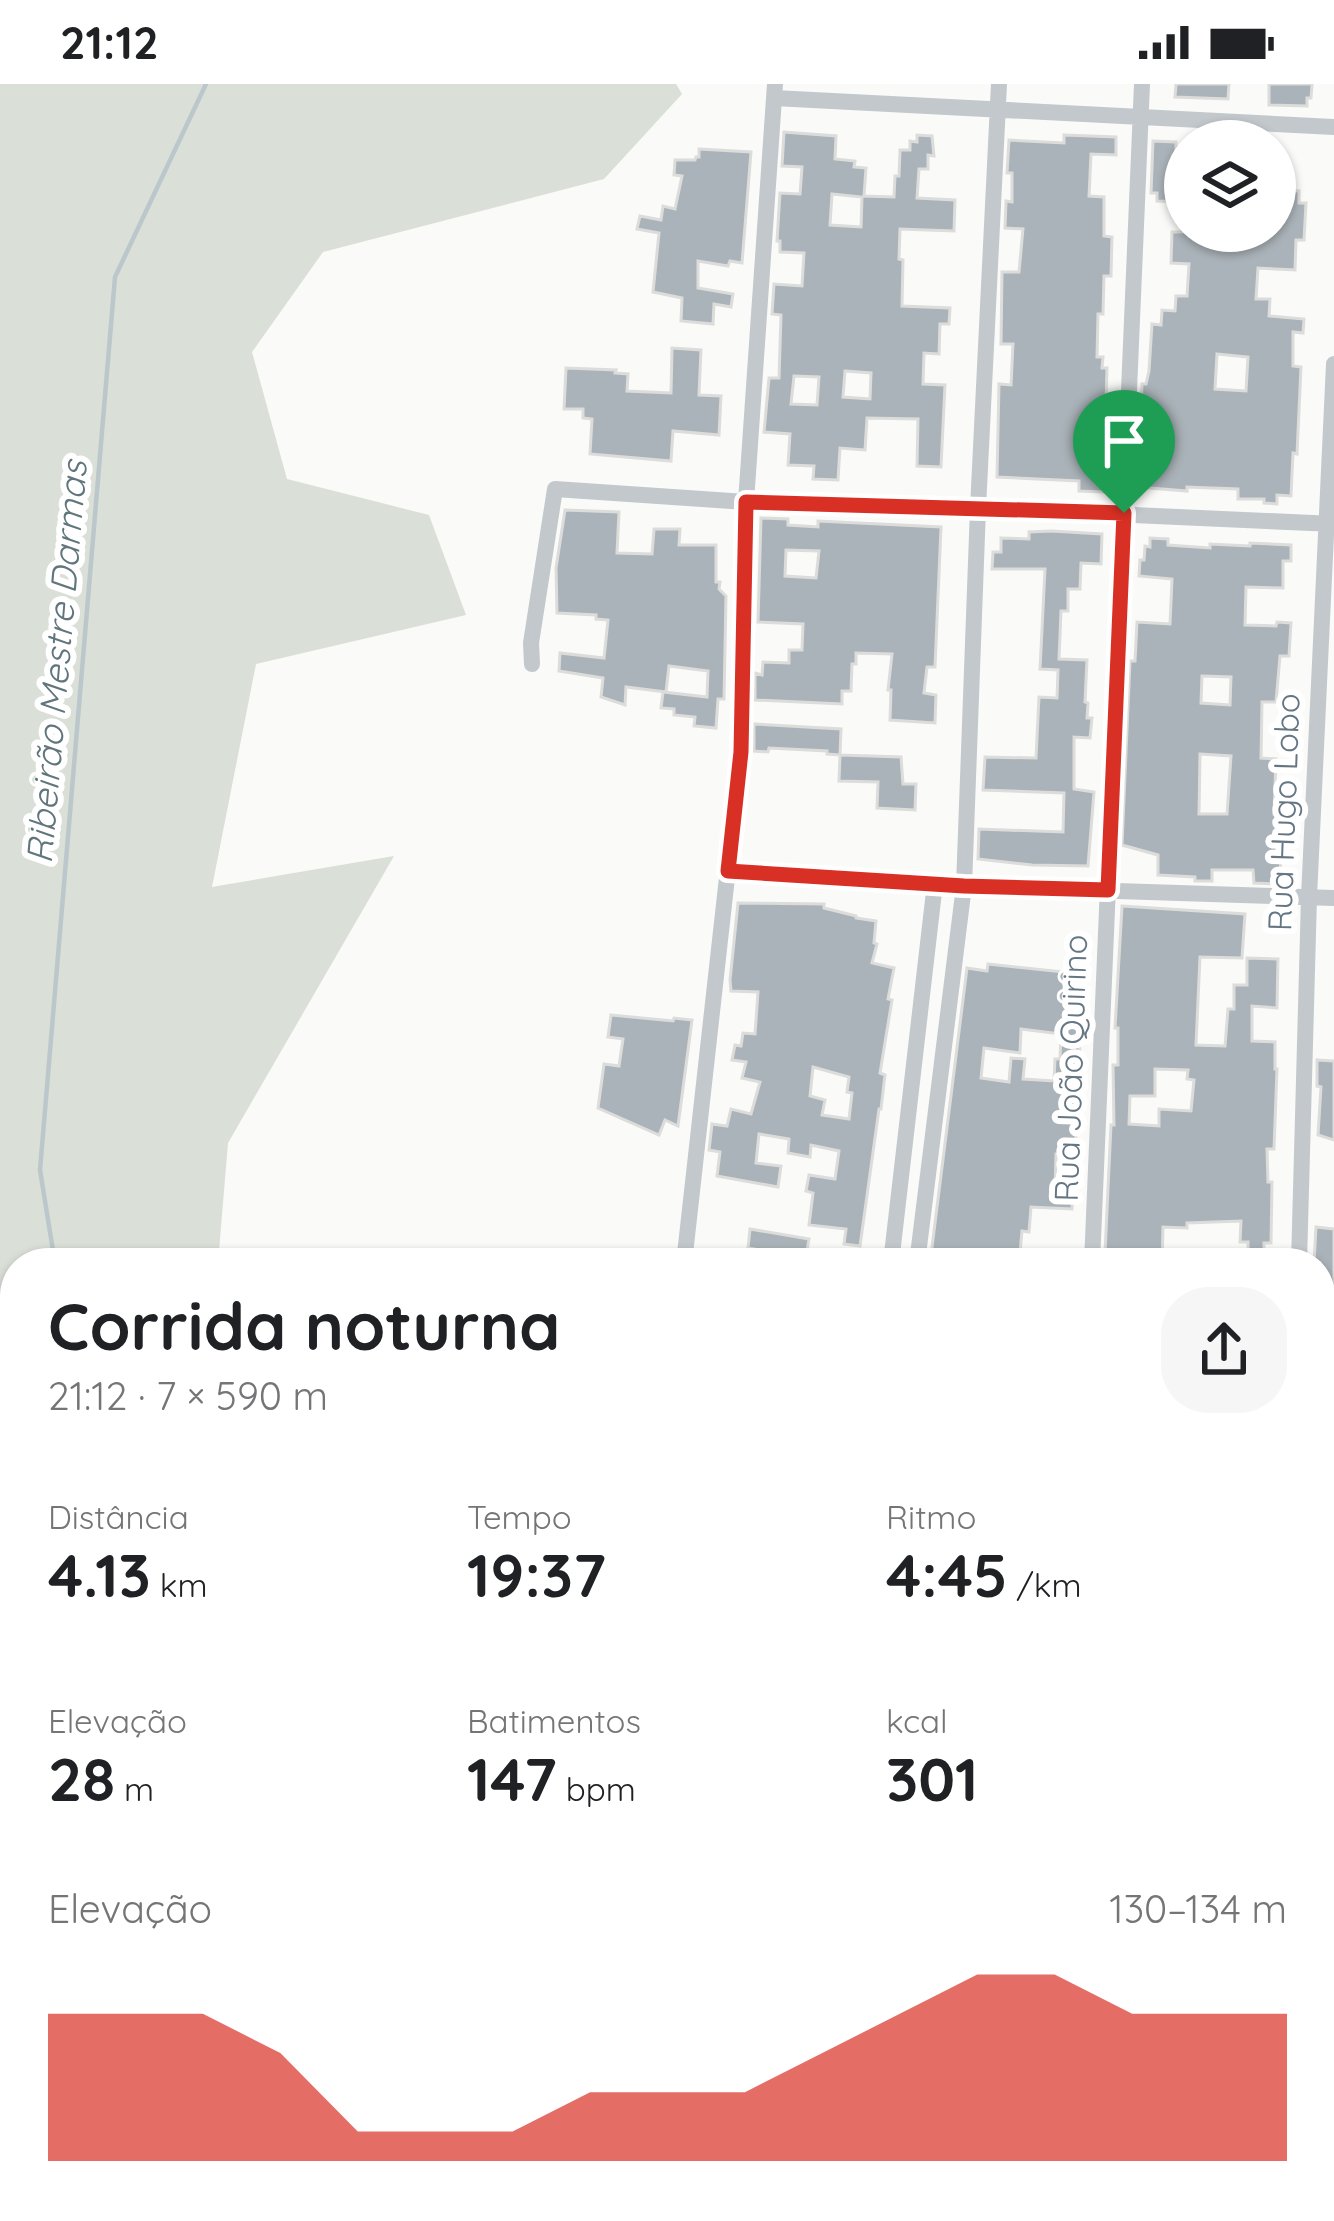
<!DOCTYPE html>
<html lang="pt">
<head>
<meta charset="utf-8">
<style>
  body { margin:0; font-family:Quicksand,sans-serif; background:#f6f6f6; color:#202124; height:100vh; display:flex; flex-direction:column; font-size:45px; white-space:nowrap }
  * { box-sizing:border-box; margin:0 }
  p { font-size:39px; color:#757577 }
  .icon { flex:none; width:66px; height:66px; fill:none; stroke:currentColor; stroke-width:2; stroke-linecap:round; stroke-linejoin:round }
  .map { position:relative; flex:1; overflow:hidden }
  .drawer { position:absolute; left:0px; top:1164px; width:1335px; height:975px; display:flex; flex-direction:column; background:#fff; border-radius:48px 48px 0 0; box-shadow:0 3px 9px #0004 }
  .drawer>* { flex:none }
  .tools { position:absolute; left:1164px; top:36px; display:grid; gap:24px }
  .tools a { display:grid; place-items:center; width:132px; height:132px; border-radius:50%; background:#fff; box-shadow:0 3px 9px #0004; font-size:60px }
  .pin { position:absolute; display:grid; place-items:center; width:102px; height:102px; color:#fff; margin:-123px -51px; border-radius:50% 50% 50% 0; rotate:-45deg; box-shadow:0 0 12px #0007 }
  .pin .icon { rotate:45deg }
  .round { display:grid; place-items:center; flex:none; width:126px; height:126px; border-radius:48px; background:#f6f6f6 }
  .head { display:flex; align-items:center; justify-content:space-between; height:204px; padding:0 48px }
  h1 { font-size:66px; font-weight:700; line-height:90px }
  .metrics { display:grid; grid-template-columns:repeat(3,1fr); gap:18px; height:204px; padding:12px 48px }
  .metrics div { display:grid; align-content:center }
  .metrics b { font-size:60px; font-weight:700 }
  .metrics small { font-size:33px; font-weight:400 }
  .metrics p { font-size:33px }
  .chart { height:336px; padding:24px 48px }
  .chart p { display:flex; justify-content:space-between }
  .chart svg { width:100%; height:216px; margin-top:12px; fill:#d93025; opacity:.7 }
  .status { display:flex; justify-content:space-between; align-items:center; height:84px; padding:0 60px; background:#fff; direction:ltr }
  .status svg { height:33px; fill:currentColor }
  .map>svg:first-child { display:block }
</style>
</head>
<body>
<div class="status"><b>21:12</b><svg viewBox="0 0 49 12"><path d="M0 12V9h3v3zM5 12V6h3v6zM10 12V3h3v9zM15 12V0h3v12zM26 1h20v11H26zM47 4h2v5h-2z"/></svg></div>
<div class="map">
<svg width="1334" height="2137" viewBox="0 0 1334 2137">
  <rect width="100%" height="100%" fill="#fafaf8"/>
  <path fill="#dadfd7" d="M0,0H676L682,10L604,95L323,168L252,268L287,395L429,431L466,531L256,580L212,803L394,772L228,1059L218,1179H15V2124L0,2137Z
    M784,2124H924V2137H782Z"/>
  <g fill="none" stroke-linecap="round" stroke-linejoin="round">
    <path stroke="#bbc7cb" stroke-width="4.5" d="M55,1179L40,1086L115,193L206,0
      M0,1644L15,1657"/>
  </g>
  <path fill="#aab3b9" stroke="#dcdcda" stroke-width="3" fill-rule="evenodd" d="M1176,0H1229L1228,15L1175,13Z
    M1269,0H1312L1311,14H1307V22L1269,21Z
    M784,48L836,52L835,75L855,77L854,83L866,84L864,112L894,113L895,92H899L900,66H910V57L917,58V51L932,52L934,72L928,71V85H919L917,114L955,116L954,147L900,145L899,175L903,176L902,222L950,224L949,240H940L939,270L924,269L923,300L945,301L941,383L917,382L918,335L867,334L865,366L840,364L838,396L813,395L814,382L788,381L790,350L764,348L769,294H779L781,231L772,230L774,200L802,202L804,169L780,168V157H777L780,109L800,110L802,83L782,82ZM832,110L862,113L861,143L830,141ZM845,287L871,289L870,315L843,313ZM794,292L819,293L817,321L791,320Z
    M1064,51L1116,53V71L1091,70L1089,112L1104,113V152L1112,153L1111,192H1104L1103,230H1098L1097,273H1103L1102,284H1107L1106,320H1102L1100,368L1104,369L1103,408L1079,407V397L997,393L999,300L1011,301L1013,260H1001L1002,188H1019L1023,145L1005,144L1006,117L1012,118V89H1007L1009,56L1064,59Z
    M1153,57L1176,58V91H1185V118L1157,117V109H1151Z
    M699,65L751,68L742,179L730,177L728,182L698,177V204L733,210L731,223L714,220L713,240L681,237L682,214L653,208L659,149L637,145L640,132L661,136L663,122L675,125L682,92L674,91L675,76H695L696,73H699Z
    M1281,106L1299,107V119H1306L1304,156H1296L1295,186L1258,184L1256,215H1270L1269,232L1304,235L1303,249L1293,248V282L1301,283L1297,370L1293,369L1291,412L1277,411V420L1264,419V415H1238V405L1187,403V407L1138,403L1142,300H1146L1149,287L1152,240L1161,241L1162,226L1175,227L1176,212H1187L1189,180L1171,179L1172,148L1275,147V128H1280ZM1217,270L1248,273L1246,307L1215,305Z
    M672,264L701,266L699,311L721,312L719,351L673,347L671,377L590,370L592,335L583,334V325H564L566,284L616,286L615,289L628,290L627,307L671,309Z
    M565,426L619,428L617,469L652,470L654,445H680L679,461H716V498H720L719,505L726,512L724,615H718L716,644L694,642L695,633L674,631V625L661,624L663,608L707,613L708,587L669,582L666,608L626,603L625,621L601,613L603,594L559,587L560,569L604,574L608,536L596,535V531L557,529L556,484Z
    M761,434L788,435V441L818,443V437L941,443L935,583H927L924,609L936,611L935,639L890,636L891,606H888L892,570L856,569V580H852L851,607H842V620L755,616V589L762,591L763,578L789,579V566H802L803,540L758,538ZM786,466L819,467L816,494L785,492Z
    M1051,447L1102,450L1101,480L1081,479L1080,505H1068V527H1061L1059,575L1087,576L1085,618L1088,619L1087,634H1092L1090,654L1074,653V705L1094,708L1088,782L1032,781L978,775L979,745L1063,748L1064,709L983,706L985,673L1036,674L1039,613L1057,614L1058,586L1040,585L1045,485H992L993,468H1001V454L1029,455V448Z
    M1150,454L1168,455V461L1210,464V460L1250,462V459L1291,461V477H1283V504L1246,503L1245,541L1276,542L1277,538L1291,539L1289,572H1280L1276,618H1262L1261,674L1276,675L1274,730H1282L1280,800L1254,799L1253,786H1212V797H1195V793L1158,791V771L1122,761L1130,577H1135L1137,538L1170,540L1172,495L1139,492L1140,476H1144L1145,462L1150,463ZM1202,592L1231,593L1230,621L1201,619ZM1200,670L1231,672L1227,730H1199Z
    M754,640L841,645L840,671L827,670V667L769,664L768,668L754,667Z
    M840,671L901,673L903,700H916L915,726L877,724L878,698L839,697Z
    M738,819L824,820V824L856,832V834L876,837L874,859L877,860L872,879L894,884L888,915L892,916L880,989L885,991L881,1025H879L860,1162L844,1160L846,1145L809,1141L813,1109L806,1107L809,1091L835,1095L839,1067L811,1061L810,1073L788,1069L789,1055L759,1050L756,1079L781,1082L778,1103L717,1092L720,1068L709,1066L712,1040L727,1042L731,1025L751,1030L760,998L742,994L746,978L732,976L735,961L741,962L743,949L755,950L758,908L731,907L730,896ZM813,983L849,993L847,1008L852,1009L849,1035L822,1031L825,1016L810,1012Z
    M1122,822L1245,830L1242,874L1200,873L1196,961L1225,962L1228,925H1234V901H1247V874L1278,875L1277,924L1252,922V957L1275,958V985H1277L1274,1065H1267L1268,1098H1272L1271,1159H1264V1169H1248V1158H1240L1241,1137L1187,1139V1144L1163,1143L1162,1179H1114L1115,1169H1105L1111,1041H1114L1113,981H1118V944H1115ZM1155,985L1188,986L1187,995L1194,996L1191,1027L1159,1025V1042L1129,1040L1130,1012H1155Z
    M988,880L1083,890L1075,1071L1056,1070L1055,1108L1073,1109L1072,1125L1031,1123L1029,1148L1022,1147L1019,1179H930L967,884L987,887ZM1021,945L1061,950L1060,975H1055L1054,997L1023,995L1025,975L1011,974L1009,998L981,994L984,964L1020,969Z
    M611,931L673,937L674,934L692,936L678,1042L665,1036L659,1051L598,1024L604,980L619,982L623,955L608,953Z
    M1317,976L1334,977V1056L1318,1051L1321,1003L1317,1002Z
    M1316,1143L1334,1145V1200L1320,1199V1179H1314Z
    M750,1145L809,1155L805,1179H762L763,1173L759,1172L760,1166L748,1164Z
    M1320,1440L1334,1441V1520H1320Z
    M1320,1587H1334V1668H1320Z
    M1320,1798L1334,1799V1842H1320Z
    M1320,1882L1334,1883V1935H1320Z
    M1320,1966H1334V2049L1320,2048Z
    M610,2124H752L751,2137H609Z
    M1080,2124H1245V2137H1080Z"/>
  <g fill="none" stroke-linecap="round" stroke-linejoin="round">
    <g stroke="#b3babf" stroke-width="30">
      <path id="secondary" d="M0,2126L181,2137"/>
    </g>
    <path stroke="#c3c8cc" stroke-width="16" d="M774,14L1334,43
      M532,580L531,559L555,405L746,418L978,424L1334,440
      M727,787L964,802L1334,814
      M684,1179L741,668L746,418L775,0
      M891,1179L935,799
      M917,1179L964,802L978,424L999,0
      M1092,1179L1142,0
      M1299,1179L1309,813L1334,280
      M1320,1412L1334,1413
      M1320,1785L1334,1786
      M937,2124V2137
      M331,2137L333,2124
      M596,2137L597,2124
      M775,2137L776,2124
      M1067,2137V2124
      M1271,2137L1272,2124"/>
    <use href="#secondary" stroke="#fff" stroke-width="24"/>
  </g>
  <g fill="none" stroke-linecap="round" stroke-linejoin="round">
    <g stroke="#fff" stroke-width="24">
      <path id="route" d="M746,418L1124,429L1108,806L964,802L728,787L741,668Z"/>
    </g>
    <use href="#route" stroke="#d93025" stroke-width="15"/>
  </g>
  <g text-anchor="middle" dominant-baseline="central" stroke-width="12" stroke-linejoin="round" paint-order="stroke">
    <g font-size="33" fill="#657683" stroke="#fff">
      <text transform="translate(1283 728) rotate(-88)">Rua Hugo Lobo</text>
      <text transform="translate(1070 984) rotate(-88)">Rua João Quirino</text>
    </g>
    <g font-size="36" font-style="italic" fill="#60757c" stroke="#fff">
      <text transform="translate(56 578) rotate(-85)">Ribeirão Mestre Darmas</text>
    </g>
  </g>
</svg>
<div class="tools">
<a><svg class="icon" aria-label="layers" viewBox="0 0 24 24"><path d="M12 4l9 5-9 5-9-5zM3 14l9 5 9-5"/></svg></a>
</div>
<div class="pin" style="left:1124px;top:429px;background:#1e9e55"><svg class="icon" aria-label="arrive" viewBox="0 0 24 24"><path d="M6 21V4h12l-3 4 3 4H6"/></svg></div>
<section class="drawer">
<div class="head"><div><h1>Corrida noturna</h1><p>21:12 · 7 × 590 m</p></div><a class="round"><svg class="icon" aria-label="share" viewBox="0 0 24 24"><path d="M12 15V3M7 8l5-5 5 5M5 13v7h14v-7"/></svg></a></div>
<div class="metrics">
<div><p>Distância</p><b>4.13<small> km</small></b></div>
<div><p>Tempo</p><b>19:37</b></div>
<div><p>Ritmo</p><b>4:45<small> /km</small></b></div>
</div>
<div class="metrics">
<div><p>Elevação</p><b>28<small> m</small></b></div>
<div><p>Batimentos</p><b>147<small> bpm</small></b></div>
<div><p>kcal</p><b>301</b></div>
</div>
<div class="chart"><p><span>Elevação</span>130–134 m</p>
<svg viewBox="0 0 160 44" preserveAspectRatio="none"><path d="M0 44V14L10 14L20 14L30 22L40 38L50 38L60 38L70 30L80 30L90 30L100 22L110 14L120 6L130 6L140 14L150 14L160 14V44z"/></svg>
</div>
</section>
</div>
</body>
</html>
